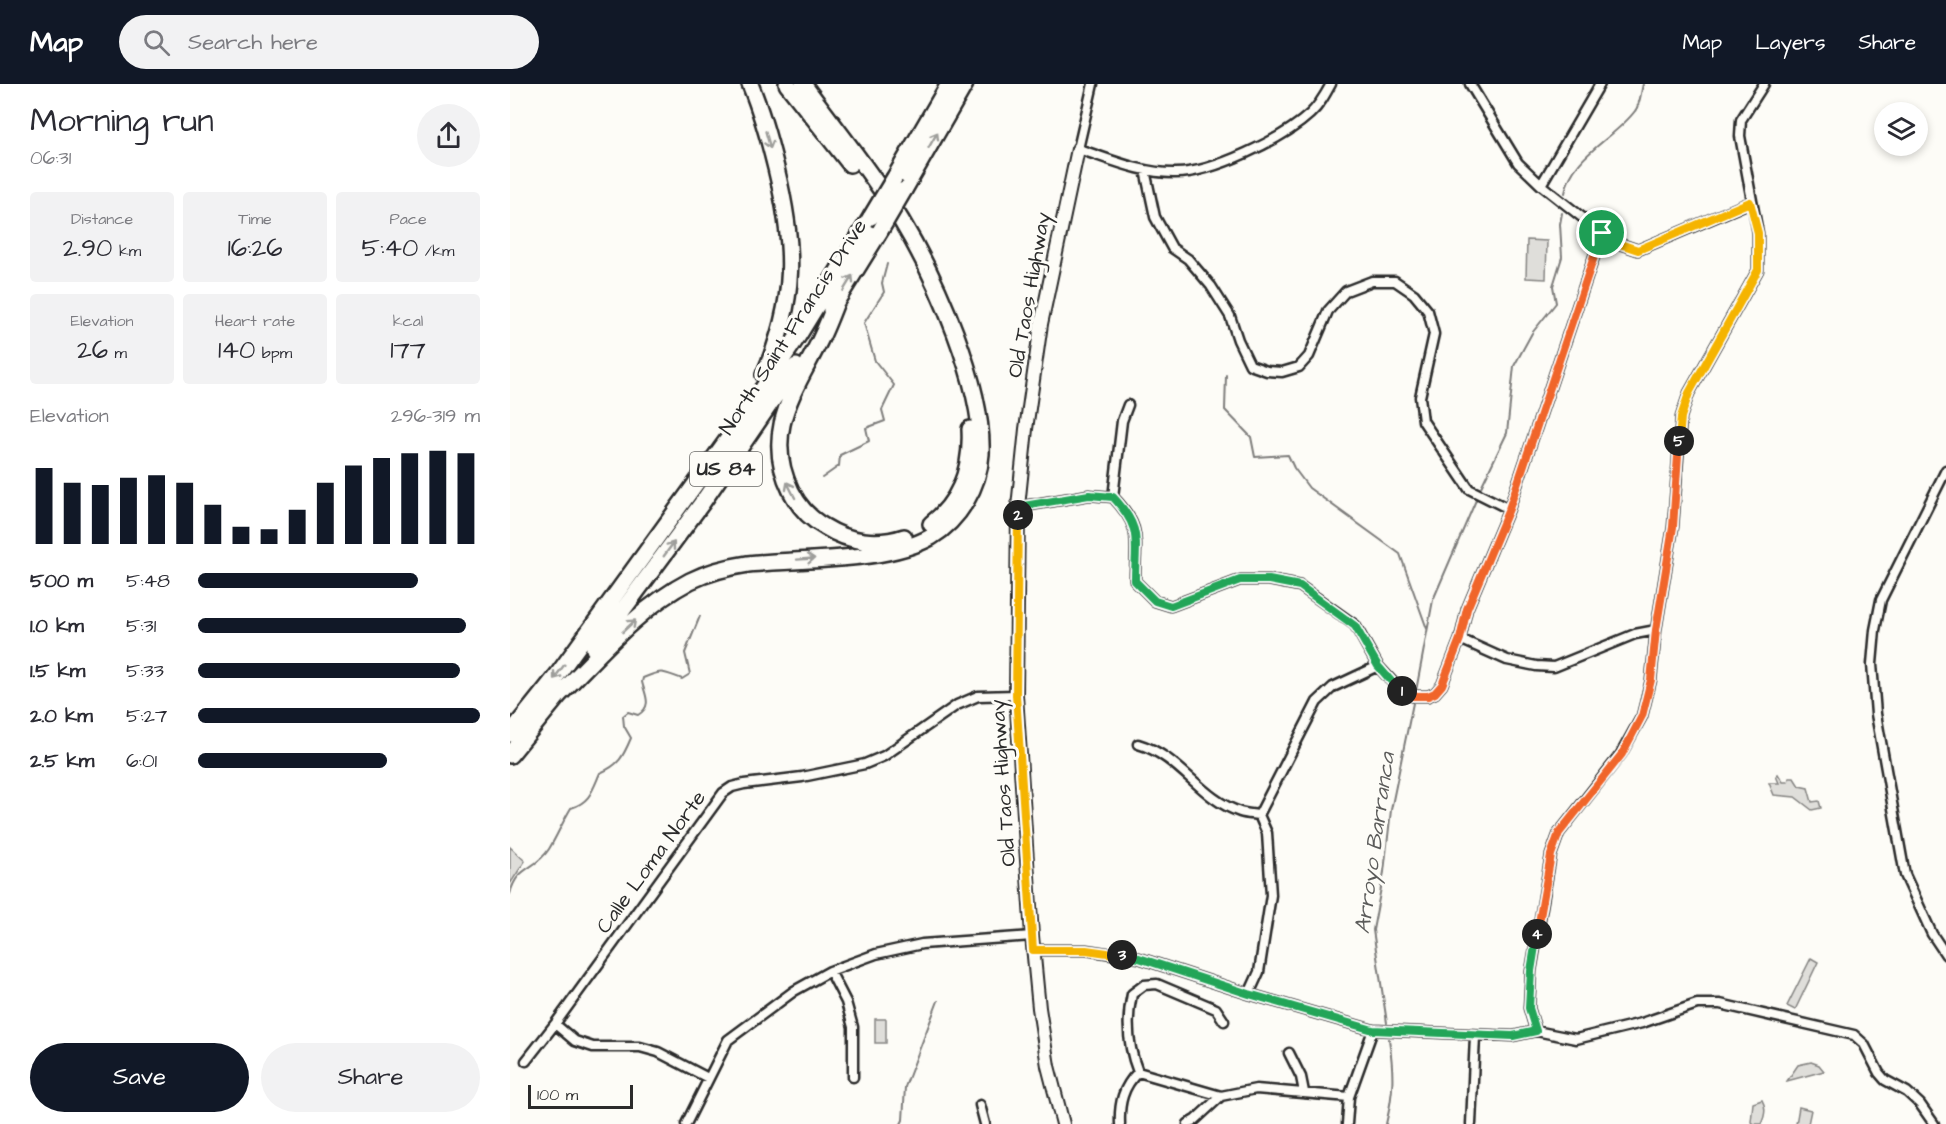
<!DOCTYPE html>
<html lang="en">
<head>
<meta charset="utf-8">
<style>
  body { margin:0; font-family:"Architects Daughter",sans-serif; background:#f2f2f3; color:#2b2b33; height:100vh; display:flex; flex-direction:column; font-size:22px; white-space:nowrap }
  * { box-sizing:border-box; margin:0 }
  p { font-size:20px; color:#7c7c81 }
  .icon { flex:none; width:33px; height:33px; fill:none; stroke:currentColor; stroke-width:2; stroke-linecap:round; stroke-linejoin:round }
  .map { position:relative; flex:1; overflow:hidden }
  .drawer { display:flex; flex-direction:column; background:#fff; width:510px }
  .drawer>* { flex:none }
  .tools { position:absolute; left:1364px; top:18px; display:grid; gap:12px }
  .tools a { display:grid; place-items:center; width:54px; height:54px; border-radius:50%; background:#fff; box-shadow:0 3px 9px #0003; font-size:30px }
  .scale { position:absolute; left:18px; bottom:15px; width:105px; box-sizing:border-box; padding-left:6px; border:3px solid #2b2b2b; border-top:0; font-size:16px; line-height:21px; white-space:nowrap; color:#2b2b2b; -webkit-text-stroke:4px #fdfcf7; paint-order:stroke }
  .pin { position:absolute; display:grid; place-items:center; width:51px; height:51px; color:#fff; margin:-26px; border:3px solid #fff; border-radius:50%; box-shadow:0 2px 6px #0007 }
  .km { position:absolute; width:30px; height:30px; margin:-15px; border-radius:50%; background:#222; color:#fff; font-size:16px; line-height:30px; text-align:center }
  .round { display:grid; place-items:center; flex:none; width:63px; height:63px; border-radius:32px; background:#f2f2f3 }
  .head { display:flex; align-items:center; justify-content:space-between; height:102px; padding:0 30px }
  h1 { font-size:33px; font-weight:600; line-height:45px }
  .figures { display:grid; grid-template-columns:repeat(3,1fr); gap:9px; height:102px; padding:6px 30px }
  .figures div { display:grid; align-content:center; border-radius:6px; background:#f2f2f3; text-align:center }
  .figures b { font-size:26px; font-weight:600 }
  .figures small { font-size:16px; font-weight:400 }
  .figures p { font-size:16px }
  .chart { height:168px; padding:12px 30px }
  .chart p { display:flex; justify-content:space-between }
  .chart svg { width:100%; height:108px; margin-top:6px; stroke:#111827; stroke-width:6 }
  .action { display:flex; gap:12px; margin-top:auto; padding:12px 30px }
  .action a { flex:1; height:69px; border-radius:36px; background:#111827; color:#fff; font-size:24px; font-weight:600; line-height:69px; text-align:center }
  .action a+a { background:#f2f2f3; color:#2b2b33 }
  ul { padding:0 30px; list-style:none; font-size:20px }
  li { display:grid; grid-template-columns:96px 72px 1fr; align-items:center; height:45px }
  li i { height:15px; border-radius:8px; background:#111827 }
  header { display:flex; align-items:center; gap:36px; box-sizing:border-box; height:84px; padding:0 30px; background:#111827; color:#fff }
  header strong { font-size:28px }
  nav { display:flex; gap:33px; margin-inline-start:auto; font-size:21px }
  .search { width:420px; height:54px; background:#f2f2f3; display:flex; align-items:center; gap:15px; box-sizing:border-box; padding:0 21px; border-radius:33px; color:#7c7c81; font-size:22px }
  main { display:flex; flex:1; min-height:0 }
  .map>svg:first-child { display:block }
</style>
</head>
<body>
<header>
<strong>Map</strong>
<div class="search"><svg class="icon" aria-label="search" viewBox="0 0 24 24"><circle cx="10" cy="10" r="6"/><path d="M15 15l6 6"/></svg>Search here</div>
<nav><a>Map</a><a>Layers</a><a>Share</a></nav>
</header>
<main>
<section class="drawer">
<div class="head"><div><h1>Morning run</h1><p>06:31</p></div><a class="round"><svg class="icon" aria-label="share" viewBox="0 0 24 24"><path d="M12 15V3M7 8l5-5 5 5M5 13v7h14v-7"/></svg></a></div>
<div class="figures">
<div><p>Distance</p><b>2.90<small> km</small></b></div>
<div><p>Time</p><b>16:26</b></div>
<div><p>Pace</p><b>5:40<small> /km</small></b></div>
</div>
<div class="figures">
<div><p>Elevation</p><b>26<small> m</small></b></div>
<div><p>Heart rate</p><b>140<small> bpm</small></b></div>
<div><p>kcal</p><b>177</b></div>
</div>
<div class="chart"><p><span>Elevation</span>296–319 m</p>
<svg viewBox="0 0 160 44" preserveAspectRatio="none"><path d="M5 44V13M15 44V19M25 44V20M35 44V17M45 44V16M55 44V19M65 44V28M75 44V37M85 44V38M95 44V30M105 44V19M115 44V12M125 44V9M135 44V7M145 44V6M155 44V7"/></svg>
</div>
<ul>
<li><b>500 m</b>5:48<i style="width:78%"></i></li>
<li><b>1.0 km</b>5:31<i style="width:95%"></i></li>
<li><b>1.5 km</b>5:33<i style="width:93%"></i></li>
<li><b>2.0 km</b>5:27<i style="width:100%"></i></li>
<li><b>2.5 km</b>6:01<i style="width:67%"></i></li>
</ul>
<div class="action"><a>Save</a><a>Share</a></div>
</section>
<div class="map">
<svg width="1436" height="1040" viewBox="0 0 1436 1040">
  <rect width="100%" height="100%" fill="#fdfcf7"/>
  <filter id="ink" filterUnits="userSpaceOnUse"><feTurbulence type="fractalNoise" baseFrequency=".0167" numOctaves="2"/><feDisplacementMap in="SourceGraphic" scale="12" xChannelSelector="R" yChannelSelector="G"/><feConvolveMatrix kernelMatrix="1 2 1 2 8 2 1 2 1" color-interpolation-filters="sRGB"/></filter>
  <g filter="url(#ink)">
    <path fill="#dfdeda" stroke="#858482" stroke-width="1.5" d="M1017,156L1037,157L1036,195L1016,194Z
      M1268,690L1273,698H1278L1279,694H1284L1289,702L1298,704L1302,718L1309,717L1311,724L1302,726L1285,713L1264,711L1259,699H1269L1266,692Z
      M0,763L15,777L0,800Z
      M1301,874L1308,878L1285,926L1277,922Z
      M365,935H376V959H365Z
      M1301,978L1309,981L1314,987L1277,997L1288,981Z
      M1252,1016C1257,1024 1255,1032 1251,1040H1243L1241,1038L1243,1019Z
      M1289,1023L1301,1026L1298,1040H1286Z"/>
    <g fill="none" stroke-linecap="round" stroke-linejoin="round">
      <path stroke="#7e7d7b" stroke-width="2" d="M1055,109C1061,72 1104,55 1125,27C1130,21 1131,8 1133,0
        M716,291L715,326L741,353L745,373L778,371L784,384L799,404L890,470L917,545
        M312,394L329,382L330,371L359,357L356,344L375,337L372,326L384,301L365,277L354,239L374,208L372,199L377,180
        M971,403L997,349L1004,282L1022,249L1046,219L1043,202L1052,173L1050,140L1052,129
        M906,607L923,516L966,416
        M0,810C7,781 25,787 39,765C47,752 53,737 61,724C80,718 82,707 90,689C109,681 113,673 121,654L114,642L113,632L118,628L128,631C143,622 135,611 132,598L133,594C153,585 153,588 172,595L180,590L175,569L190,532
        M877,939L863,846L874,788L881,726L903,619
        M391,1040L393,1036L395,1003L428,917
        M876,1040C884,1007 884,989 879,955"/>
      <g stroke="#2b2b2b" stroke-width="13">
        <path id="street" d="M583,0L568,65C600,75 632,90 666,89C702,89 773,55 800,30C809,22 815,11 821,0
          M960,0L1008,79L1031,101L1092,149L1110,160L1128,166L1241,118
          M1254,0L1231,36L1230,52L1248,149V186L1179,309L1171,333L1163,443L1146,546L1141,596L1132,632L1111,670L1049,749L1041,771L1021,887L1019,924L1026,947L1066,955L1132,939L1187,920H1210L1344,951L1354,960L1369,989L1375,996L1397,1008L1410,1020L1424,1040
          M635,86L645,133L662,164L678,175L701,202L720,232L728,256L740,281L757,287L772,288L789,283L799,272L818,227L836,207L862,197H885L904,210L918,227L924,250L910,313L913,337L959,405L999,425
          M1031,101L1090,0
          M1436,386L1371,516L1365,546L1362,580L1366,630L1395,791L1422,850L1436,871
          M603,413L612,337L618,321
          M508,423L579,411L603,413C633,444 625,456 625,497L645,517L661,522L730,496H759L790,502L845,541L868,582L889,605L902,612H918L925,609L932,601L950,555L957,525L999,425L1092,149
          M950,555L997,576L1026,582L1044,583L1125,550L1146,546
          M628,660C670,672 690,715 730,728C736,730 743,730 749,731
          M523,866H576L629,874L739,910L863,946L1003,952L1026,947
          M320,887L336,918L343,943V993
          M739,910L749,888L761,811L757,749L749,731L807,618L823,603L868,582
          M714,937L706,925L647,900L634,901L622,910C616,937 618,963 628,988L711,1012L746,1005L839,1013
          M45,940L65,957L83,963H130L148,968L198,994
          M779,969L791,993L794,1008
          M16,977L45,940L213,709L222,703L234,700L292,693L355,680L374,672L447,621L468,612L506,611
          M470,1021L475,1040
          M176,1040L218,956L284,907L320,887L366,870L412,860L522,852
          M610,1040C609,1019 613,1003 628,988
          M678,1040L685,1036L711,1012
          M837,1040L839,1013L863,946
          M961,1040L965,952"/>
      </g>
      <g stroke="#2b2b2b" stroke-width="16">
        <path id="secondary" d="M553,1040L538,982L529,924L522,852L506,611L508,423L516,345L531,240L568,65"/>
      </g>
      <g stroke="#2b2b2b" stroke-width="20">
        <path id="highway" d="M240,0C251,27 259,55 266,84C285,162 287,215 254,291
          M277,0L340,80
          M385,93L439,0
          M394,106L455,0
          M326,218C321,231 316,244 310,256C285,307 252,348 281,407C288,421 300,435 315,443C339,458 367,462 394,453
          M321,226L370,147
          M421,440C451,417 462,383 460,345
          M84,565L192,419L286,282
          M48,612C88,572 128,524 180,497C198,488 218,483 238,480C292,474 375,479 421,453C449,436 469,403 471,370C474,302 426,194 391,136C362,89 326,45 293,0
          M0,650L48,590L231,337L288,252L361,133
          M0,671L53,606"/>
      </g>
      <use href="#street" stroke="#fdfcf7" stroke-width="8"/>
      <use href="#secondary" stroke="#fdfcf7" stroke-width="12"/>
      <use href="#highway" stroke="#fdfcf7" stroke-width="15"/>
      <g stroke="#2b2b2b" stroke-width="20" stroke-linecap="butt">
        <path id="highway-bridge" d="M361,133L385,93
          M370,147L394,106"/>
      </g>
      <use href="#highway-bridge" stroke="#fdfcf7" stroke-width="15"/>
    </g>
    <defs><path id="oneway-shaft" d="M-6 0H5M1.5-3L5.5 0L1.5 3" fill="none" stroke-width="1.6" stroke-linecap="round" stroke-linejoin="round" transform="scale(1.5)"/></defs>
    <g stroke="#9e9e9b">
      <use href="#oneway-shaft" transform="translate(258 56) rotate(74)"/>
      <use href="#oneway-shaft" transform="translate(423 56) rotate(-60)"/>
      <use href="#oneway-shaft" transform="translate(338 199) rotate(-59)"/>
      <use href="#oneway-shaft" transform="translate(281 406) rotate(-117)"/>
      <use href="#oneway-shaft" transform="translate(159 465) rotate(-54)"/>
      <use href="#oneway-shaft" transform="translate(296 475) rotate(-4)"/>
      <use href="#oneway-shaft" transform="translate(119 542) rotate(-43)"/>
      <use href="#oneway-shaft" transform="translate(49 588) rotate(127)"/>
    </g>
  </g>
  <g fill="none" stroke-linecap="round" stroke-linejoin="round" filter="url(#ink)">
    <g stroke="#fff" stroke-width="12">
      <path id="split-1" d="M892,607L902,612H918L925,609L932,601L950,555L957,525L999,425L1092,149"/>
    </g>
    <g stroke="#fff" stroke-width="12">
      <path id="split-2" d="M508,431V423L579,411L603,413C633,445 625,456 625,497L645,517L661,522L730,496H759L790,502L845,542L868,582L888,605L892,607"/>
    </g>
    <g stroke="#fff" stroke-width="12">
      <path id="split-3" d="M508,431L506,611L523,866H576L612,871"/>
    </g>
    <g stroke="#fff" stroke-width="12">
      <path id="split-4" d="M612,871L629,874L739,910L863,946L1003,952L1026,947L1019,924L1021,887L1027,850"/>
    </g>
    <g stroke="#fff" stroke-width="12">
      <path id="split-5" d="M1027,850L1041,771L1049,749L1112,670L1132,632L1141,596L1146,546L1163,443L1169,357"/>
    </g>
    <g stroke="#fff" stroke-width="12">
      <path id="split-6" d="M1092,149L1110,160L1128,166L1240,118L1248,149V186L1179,309L1171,333L1169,357"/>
    </g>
    <use href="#split-1" stroke="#f0652b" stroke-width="8"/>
    <use href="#split-2" stroke="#22a559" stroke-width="8"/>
    <use href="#split-3" stroke="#f5b400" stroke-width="8"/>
    <use href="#split-4" stroke="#22a559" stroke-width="8"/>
    <use href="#split-5" stroke="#f0652b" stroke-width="8"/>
    <use href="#split-6" stroke="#f5b400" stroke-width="8"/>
  </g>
  <g text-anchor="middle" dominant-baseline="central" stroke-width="6" stroke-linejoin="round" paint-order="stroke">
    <rect fill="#fdfcf7" stroke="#6a6a68" stroke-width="1.5" x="180" y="368" width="72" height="34" rx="4.5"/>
    <g font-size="20" font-weight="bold" fill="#2b2b2b">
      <text x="216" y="385">US 84</text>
    </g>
    <g font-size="21" fill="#2b2b2b" stroke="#fdfcf7">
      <text transform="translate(519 211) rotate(-80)">Old Taos Highway</text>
      <text transform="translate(283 243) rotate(-57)">North Saint Francis Drive</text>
      <text transform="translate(493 699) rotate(-94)">Old Taos Highway</text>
      <text transform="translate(141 778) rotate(-54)">Calle Loma Norte</text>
    </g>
    <g font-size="22" font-style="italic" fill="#5b5b5a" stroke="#fdfcf7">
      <text transform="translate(865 759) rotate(-82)">Arroyo Barranca</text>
    </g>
  </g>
</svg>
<div class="tools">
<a><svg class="icon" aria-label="layers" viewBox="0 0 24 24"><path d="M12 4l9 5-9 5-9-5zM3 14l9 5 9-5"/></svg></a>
</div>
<div class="scale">100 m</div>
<div class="pin" style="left:1092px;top:149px;background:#1e9e55"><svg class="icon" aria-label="arrive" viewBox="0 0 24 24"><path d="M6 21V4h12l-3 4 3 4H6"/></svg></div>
<b class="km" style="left:892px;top:607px">1</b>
<b class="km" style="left:508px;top:431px">2</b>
<b class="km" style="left:612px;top:871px">3</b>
<b class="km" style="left:1027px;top:850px">4</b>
<b class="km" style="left:1169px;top:357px">5</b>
</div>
</main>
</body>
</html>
